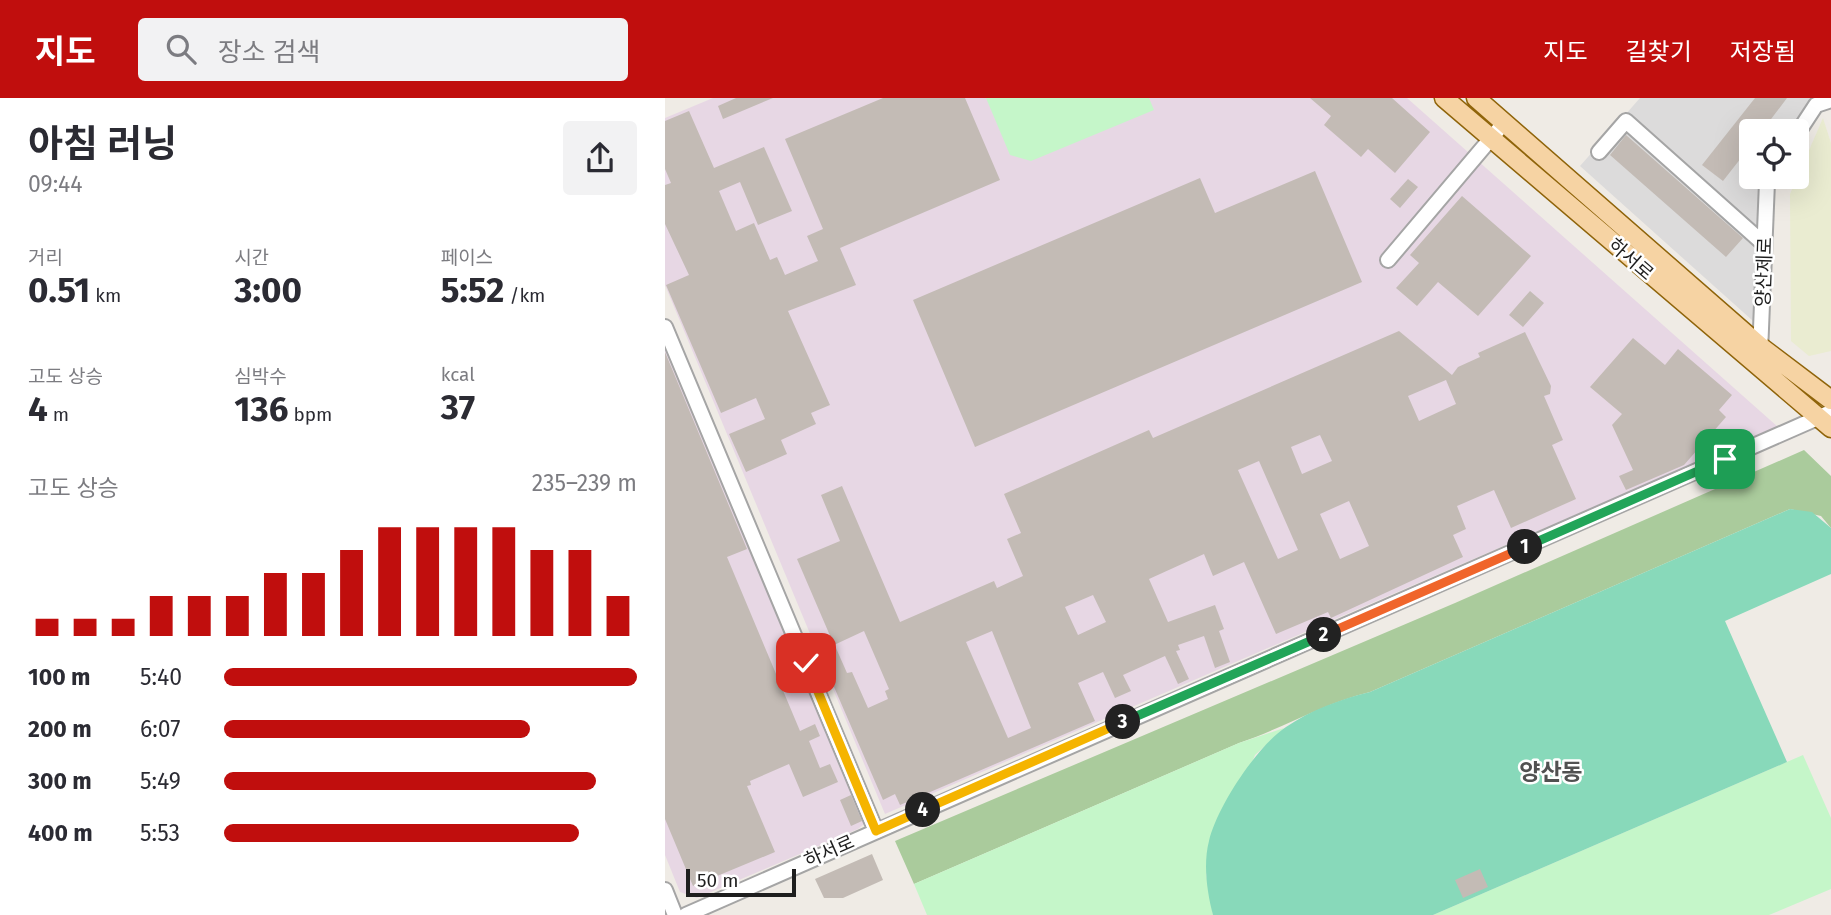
<!DOCTYPE html>
<html lang="ko">
<head>
<meta charset="utf-8">
<style>
  body { margin:0; font-family:"Fira Sans","Noto Sans KR",sans-serif; background:#f2f2f3; color:#2b2b33; height:100vh; display:flex; flex-direction:column; font-size:26px; white-space:nowrap }
  * { box-sizing:border-box; margin:0 }
  p { font-size:23px; color:#7c7c81 }
  .icon { flex:none; width:38px; height:38px; fill:none; stroke:currentColor; stroke-width:2; stroke-linecap:round; stroke-linejoin:round }
  .map { position:relative; flex:1; overflow:hidden }
  .panel { display:flex; flex-direction:column; background:#fff; width:665px }
  .panel>* { flex:none }
  .controls { position:absolute; left:1074px; top:21px; display:grid; gap:14px }
  .controls a { display:grid; place-items:center; width:70px; height:70px; border-radius:7px; background:#fff; box-shadow:0 7px 28px #0002; font-size:35px }
  .scale { position:absolute; left:21px; bottom:18px; width:110px; box-sizing:border-box; padding-left:7px; border:4px solid #1e1e1e; border-top:0; font-size:19px; line-height:24px; white-space:nowrap; color:#1e1e1e; -webkit-text-stroke:5px #fff; paint-order:stroke }
  .pin { position:absolute; display:grid; place-items:center; width:60px; height:60px; color:#fff; margin:-30px; border-radius:14px; box-shadow:0 4px 10px #0006 }
  .km { position:absolute; width:35px; height:35px; margin:-18px; border-radius:50%; background:#222; color:#fff; font-size:19px; line-height:35px; text-align:center }
  .round { display:grid; place-items:center; flex:none; width:74px; height:74px; border-radius:7px; background:#f2f2f3 }
  .overview { display:flex; align-items:center; justify-content:space-between; height:119px; padding:0 28px }
  h1 { font-size:38px; font-weight:700; line-height:52px }
  .figures { display:grid; grid-template-columns:repeat(3,1fr); gap:10px; height:119px; padding:7px 28px }
  .figures div { display:grid; align-content:center }
  .figures b { font-size:35px; font-weight:700 }
  .figures small { font-size:19px; font-weight:400 }
  .figures p { font-size:19px }
  .chart { height:196px; padding:14px 28px }
  .chart p { display:flex; justify-content:space-between }
  .chart svg { width:100%; height:126px; margin-top:7px; stroke:#c00e0d; stroke-width:6 }
  ul { padding:0 28px; list-style:none; font-size:23px }
  li { display:grid; grid-template-columns:112px 84px 1fr; align-items:center; height:52px }
  li i { height:18px; border-radius:9px; background:#c00e0d }
  header { display:flex; align-items:center; gap:42px; box-sizing:border-box; height:98px; padding:0 35px; background:#c00e0d; color:#fff }
  header strong { font-size:33px }
  nav { display:flex; gap:38px; margin-inline-start:auto; font-size:24px }
  .search { width:490px; height:63px; background:#f2f2f3; display:flex; align-items:center; gap:18px; box-sizing:border-box; padding:0 24px; border-radius:7px; color:#7c7c81; font-size:26px }
  main { display:flex; flex:1; min-height:0 }
  .map>svg:first-child { display:block }
</style>
</head>
<body>
<header>
<strong>지도</strong>
<div class="search"><svg class="icon" aria-label="search" viewBox="0 0 24 24"><circle cx="10" cy="10" r="6"/><path d="M15 15l6 6"/></svg>장소 검색</div>
<nav><a>지도</a><a>길찾기</a><a>저장됨</a></nav>
</header>
<main>
<section class="panel">
<div class="overview"><div><h1>아침 러닝</h1><p>09:44</p></div><a class="round"><svg class="icon" aria-label="share" viewBox="0 0 24 24"><path d="M12 15V3M7 8l5-5 5 5M5 13v7h14v-7"/></svg></a></div>
<div class="figures">
<div><p>거리</p><b>0.51<small> km</small></b></div>
<div><p>시간</p><b>3:00</b></div>
<div><p>페이스</p><b>5:52<small> /km</small></b></div>
</div>
<div class="figures">
<div><p>고도 상승</p><b>4<small> m</small></b></div>
<div><p>심박수</p><b>136<small> bpm</small></b></div>
<div><p>kcal</p><b>37</b></div>
</div>
<div class="chart"><p><span>고도 상승</span>235–239 m</p>
<svg viewBox="0 0 160 44" preserveAspectRatio="none"><path d="M5 44V38M15 44V38M25 44V38M35 44V30M45 44V30M55 44V30M65 44V22M75 44V22M85 44V14M95 44V6M105 44V6M115 44V6M125 44V6M135 44V14M145 44V14M155 44V30"/></svg>
</div>
<ul>
<li><b>100 m</b>5:40<i style="width:100%"></i></li>
<li><b>200 m</b>6:07<i style="width:74%"></i></li>
<li><b>300 m</b>5:49<i style="width:90%"></i></li>
<li><b>400 m</b>5:53<i style="width:86%"></i></li>
</ul>
</section>
<div class="map">
<svg width="1166" height="817" viewBox="0 0 1166 817">
  <rect width="100%" height="100%" fill="#efebe5"/>
  <path fill="#dcdbdb" d="M975,0H1153L1132,33H1087V79H1105L1097,231L915,68Z"/>
  <path fill="#e7d7e4" d="M48,0H742L1113,329L220,716L0,187V20Z
    M0,242L200,725L193,731L32,800L15,794L0,757Z"/>
  <path fill="#eaecd1" d="M1158,20L1166,45V253L1144,258L1126,243L1125,96Z"/>
  <path fill="#aacb9c" d="M1139,352L1166,378V430L1156,418L1125,411L705,594C659,605 619,630 574,645L249,786L230,743L790,505Z"/>
  <path fill="#c5f6c9" d="M321,0H484L489,12L366,63L345,57Z
    M619,630L590,657L541,776L548,817H262L249,786L574,645Z
    M1138,657L1166,720V791L1104,817H768Z"/>
  <path fill="#88d9ba" d="M1125,411L1147,414L1166,430V476L1060,523L1122,664L768,817H548C542,794 538,766 544,743C552,709 592,648 621,629C646,612 676,601 705,594Z"/>
  <path fill="#c3bbb5" fill-rule="evenodd" d="M71,0H108L58,21L53,8Z
    M218,0H300L335,82L175,150L191,187L123,213L165,307L146,315L151,326L116,342L122,356L81,374L64,336L100,321L91,300L56,315L1,187L24,177L0,126V87L6,85L0,71V23L24,13L49,70L99,49L127,113L93,127L75,84L54,93L71,133L89,125L105,162L112,159L120,177L153,163L142,138L158,131L120,41Z
    M645,0H727L765,34L730,75L703,51L696,59L659,27L666,18Z
    M1090,0H1122L1097,33H1087V46L1058,83L1037,67Z
    M961,37L1078,140L1061,159L945,57Z
    M650,73L697,184L310,349L248,202L535,80L550,115Z
    M743,81L753,89L735,110L725,101Z
    M797,98L866,158L813,218L773,184L752,208L731,190L754,165L745,157Z
    M865,193L879,205L858,229L844,217Z
    M734,233L787,277L793,269L815,259L813,255L860,234L886,288L885,296L879,298L898,342L887,347L911,401L846,430L829,392L792,408L801,431L788,437L798,459L666,520L663,514L611,536L579,464L548,478L539,456L484,481L503,524L550,507L559,531L554,533L565,564L550,570L539,538L513,547L515,552L511,553L524,581L513,586L500,558L458,577L466,593L450,600L438,574L413,585L430,623L235,707L230,696L218,702L166,582L169,581L159,556L171,550L182,575L187,574L203,610L223,601L220,593L224,591L199,533L169,547L132,461L175,443L156,397L177,388L235,524L329,483L332,490L358,478L342,441L356,435L339,396L484,332L488,340ZM781,282L791,306L754,323L743,298ZM655,337L667,363L637,376L626,349ZM594,363L633,452L613,461L573,372ZM684,403L704,448L675,461L655,416ZM428,497L441,524L413,537L400,509ZM327,533L366,630L343,640L301,544Z
    M968,240L1000,267L1013,251L1067,297L1054,312L1061,319L1019,367L961,392L954,378L968,372L947,327L957,316L925,289Z
    M0,254L82,451L62,459L135,633L150,626L155,638L144,643L155,670L165,666L173,684L138,699L124,666L85,683L86,687L82,688L110,754L28,788L0,721Z
    M186,697L197,723L186,728L175,702Z
    M207,756L218,782L178,800H159L150,781Z
    M815,771L823,789L798,800L790,782Z"/>
  <g fill="none" stroke-linecap="round" stroke-linejoin="round">
    <g stroke="#a5a5a5" stroke-width="18">
      <path id="minor" d="M1132,36L1151,7L1166,2
        M934,54L961,23L1099,146
        M723,162L839,25
        M0,229L211,733
        M1095,255L1102,84L1105,79
        M0,792L10,817
        M21,817L1166,314"/>
    </g>
    <g stroke="#8f640a" stroke-width="21">
      <path id="major" d="M779,0L1166,330
        M811,0L1096,249L1166,302"/>
    </g>
    <use href="#minor" stroke="#fff" stroke-width="14"/>
    <use href="#major" stroke="#f6d3a3" stroke-width="18"/>
  </g>
  <g fill="none" stroke-linecap="round" stroke-linejoin="round">
    <g stroke="#fff" stroke-width="14">
      <path id="split-1" d="M860,449L1060,361"/>
    </g>
    <g stroke="#fff" stroke-width="14">
      <path id="split-2" d="M659,537L860,449"/>
    </g>
    <g stroke="#fff" stroke-width="14">
      <path id="split-3" d="M458,624L659,537"/>
    </g>
    <g stroke="#fff" stroke-width="14">
      <path id="split-4" d="M258,712L458,624"/>
    </g>
    <g stroke="#fff" stroke-width="14">
      <path id="split-5" d="M141,565L211,733L258,712"/>
    </g>
    <use href="#split-1" stroke="#22a559" stroke-width="9"/>
    <use href="#split-2" stroke="#f0652b" stroke-width="9"/>
    <use href="#split-3" stroke="#22a559" stroke-width="9"/>
    <use href="#split-4" stroke="#f5b400" stroke-width="9"/>
    <use href="#split-5" stroke="#f5b400" stroke-width="9"/>
  </g>
  <g text-anchor="middle" dominant-baseline="central" stroke-width="5" stroke-linejoin="round" paint-order="stroke">
    <g font-size="19" fill="#1e1e1e" stroke="#fff">
      <text transform="translate(966 161) rotate(41)">하서로</text>
      <text transform="translate(1099 174) rotate(-88)">양산제로</text>
      <text transform="translate(164 753) rotate(-24)">하서로</text>
    </g>
    <g font-size="23" font-weight="bold" fill="#515151" stroke="#fff">
      <text x="886" y="674">양산동</text>
    </g>
  </g>
</svg>
<div class="controls">
<a><svg class="icon" aria-label="locate" viewBox="0 0 24 24"><circle cx="12" cy="12" r="6"/><path d="M12 2v4M12 18v4M2 12h4M18 12h4"/></svg></a>
</div>
<div class="scale">50 m</div>
<div class="pin" style="left:1060px;top:361px;background:#1e9e55"><svg class="icon" aria-label="arrive" viewBox="0 0 24 24"><path d="M6 21V4h12l-3 4 3 4H6"/></svg></div>
<div class="pin" style="left:141px;top:565px;background:#d93025"><svg class="icon" aria-label="check" viewBox="0 0 24 24"><path d="M5 12l5 5 9-10"/></svg></div>
<b class="km" style="left:860px;top:449px">1</b>
<b class="km" style="left:659px;top:537px">2</b>
<b class="km" style="left:458px;top:624px">3</b>
<b class="km" style="left:258px;top:712px">4</b>
</div>
</main>
</body>
</html>
